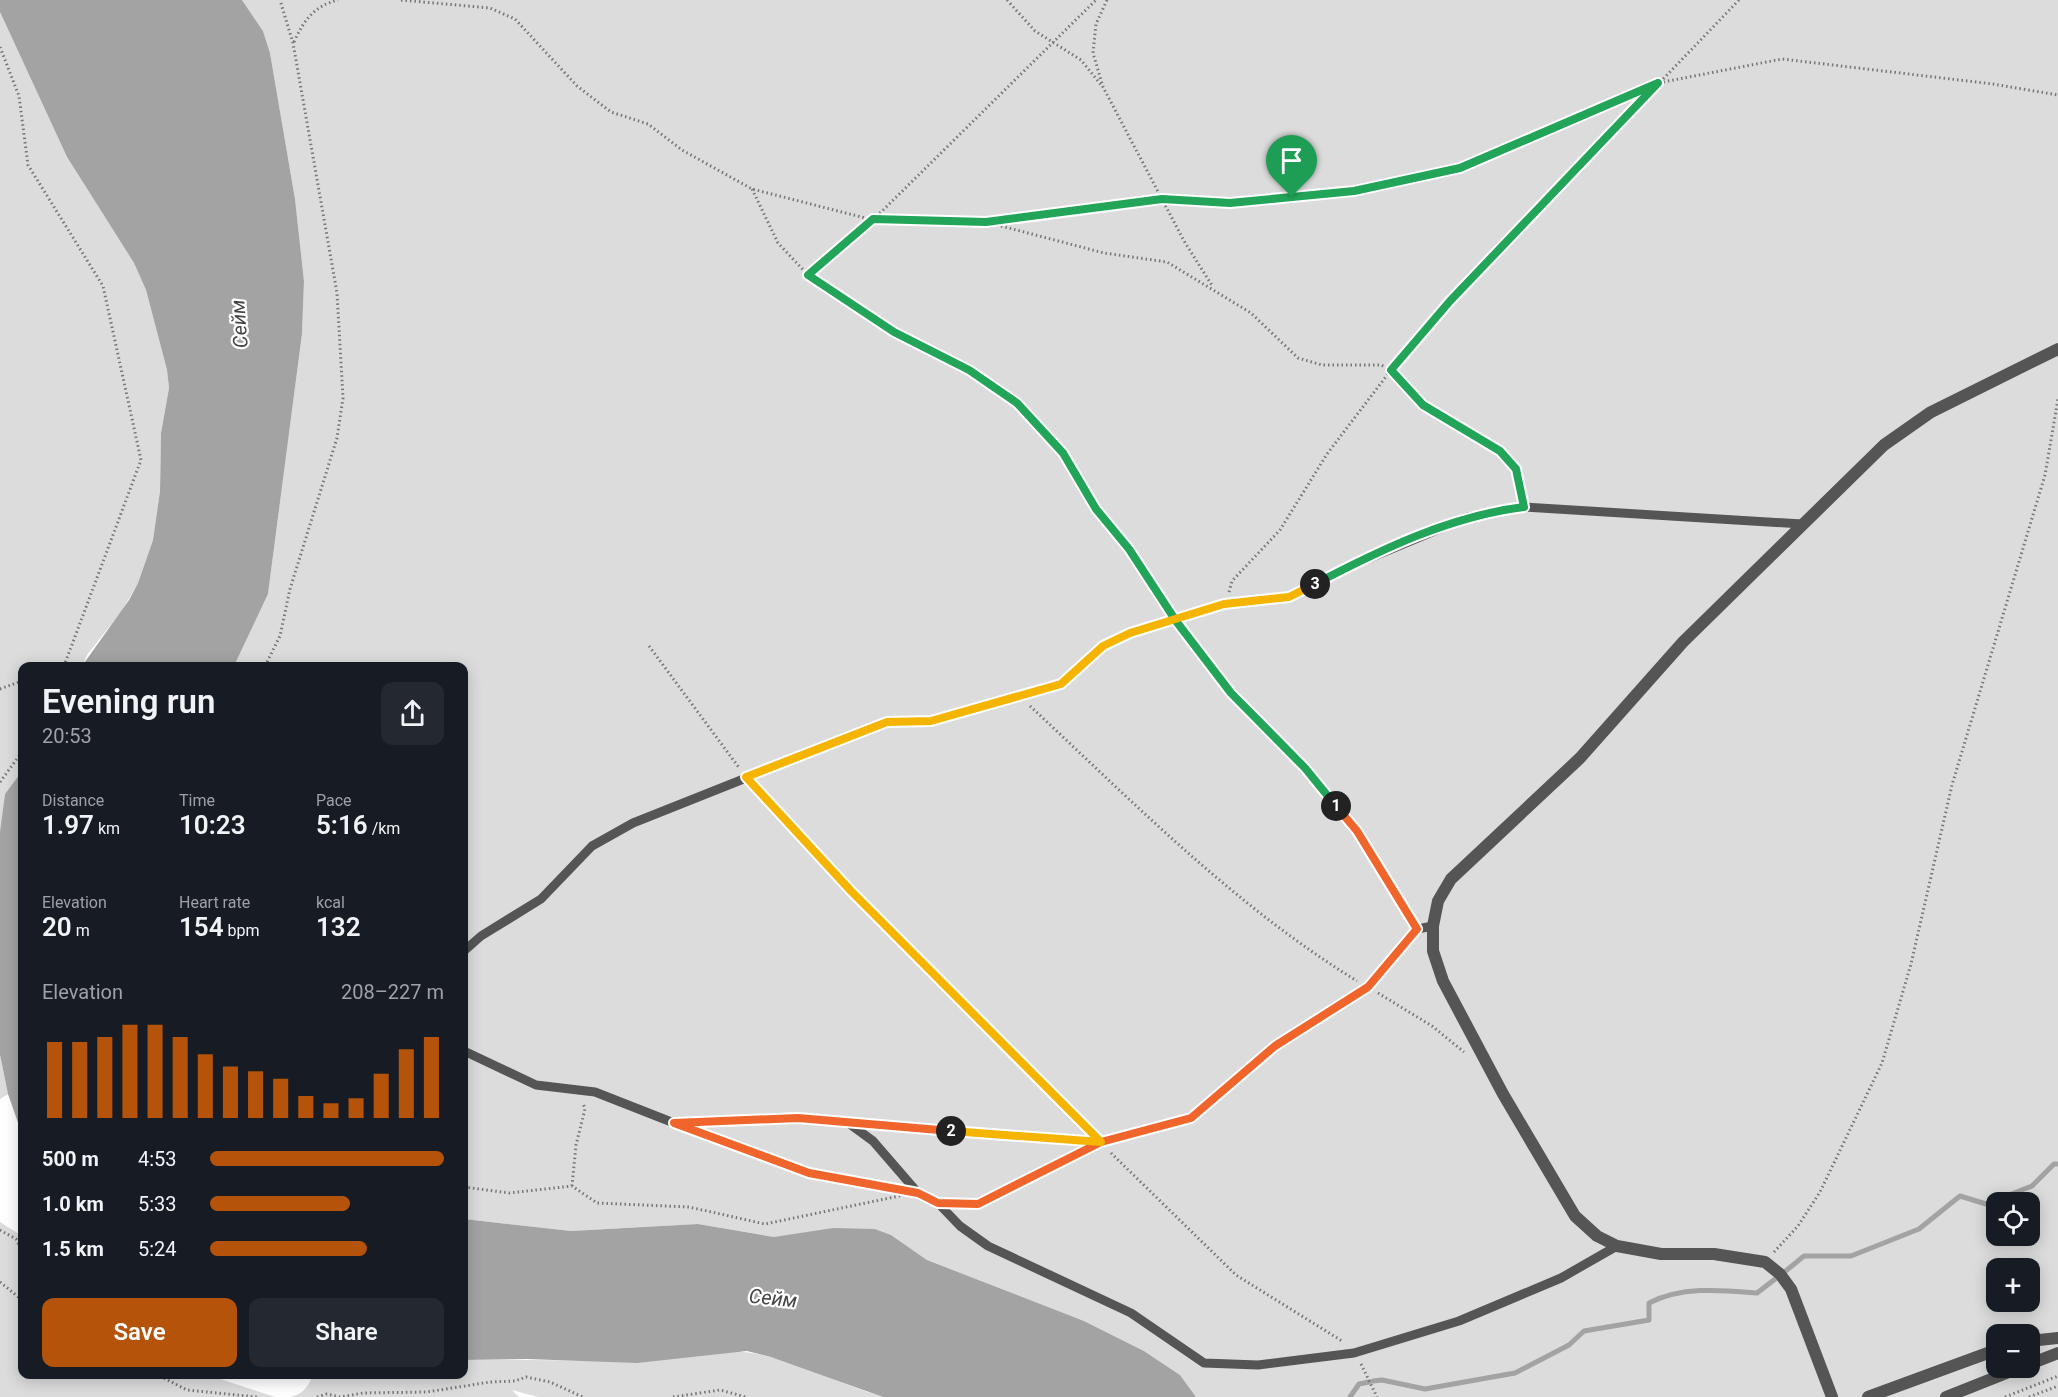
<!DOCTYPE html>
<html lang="en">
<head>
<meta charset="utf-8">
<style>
  body { margin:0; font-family:Roboto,sans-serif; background:#242831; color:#f1f3f6; height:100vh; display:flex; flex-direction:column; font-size:22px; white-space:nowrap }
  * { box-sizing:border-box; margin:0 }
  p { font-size:20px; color:#9ea1a6 }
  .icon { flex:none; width:33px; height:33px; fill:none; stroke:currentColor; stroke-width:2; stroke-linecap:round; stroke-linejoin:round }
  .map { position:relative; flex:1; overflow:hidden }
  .details { position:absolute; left:18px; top:662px; width:450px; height:717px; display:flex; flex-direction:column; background:#171b24; border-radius:12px; box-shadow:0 3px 15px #0003 }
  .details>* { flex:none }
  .fabs { position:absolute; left:1986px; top:1192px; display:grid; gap:12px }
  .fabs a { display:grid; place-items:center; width:54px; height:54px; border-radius:12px; background:#171b24; box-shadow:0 3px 15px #0003; font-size:30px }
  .pin { position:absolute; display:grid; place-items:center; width:51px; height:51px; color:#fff; margin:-62px -26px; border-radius:50% 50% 50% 0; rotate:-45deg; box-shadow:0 0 6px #0007 }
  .pin .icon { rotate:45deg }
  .km { position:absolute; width:30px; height:30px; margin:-15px; border-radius:50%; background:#222; color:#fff; font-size:16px; line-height:30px; text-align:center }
  .round { display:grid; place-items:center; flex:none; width:63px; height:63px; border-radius:12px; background:#242831 }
  .overview { display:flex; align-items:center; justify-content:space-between; height:102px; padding:0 24px }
  h1 { font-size:33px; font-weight:600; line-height:45px }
  .stats { display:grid; grid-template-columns:repeat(3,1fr); gap:9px; height:102px; padding:6px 24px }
  .stats div { display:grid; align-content:center }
  .stats b { font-size:26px; font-weight:600 }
  .stats small { font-size:16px; font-weight:400 }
  .stats p { font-size:16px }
  .chart { height:168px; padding:12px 24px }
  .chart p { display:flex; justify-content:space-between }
  .chart svg { width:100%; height:108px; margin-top:6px; stroke:#b45309; stroke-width:6 }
  .action { display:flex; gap:12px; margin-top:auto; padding:12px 24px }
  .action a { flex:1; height:69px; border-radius:12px; background:#b45309; color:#fff; font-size:24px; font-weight:600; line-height:69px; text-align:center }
  .action a+a { background:#242831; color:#f1f3f6 }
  ul { padding:0 24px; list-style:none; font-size:20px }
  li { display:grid; grid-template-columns:96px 72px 1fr; align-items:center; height:45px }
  li i { height:15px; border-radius:8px; background:#b45309 }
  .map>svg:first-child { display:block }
</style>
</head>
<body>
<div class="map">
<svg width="2058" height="1397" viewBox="0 0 2058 1397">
  <rect width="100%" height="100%" fill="#fff"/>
  <path fill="#dcdcdc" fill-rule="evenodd" d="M242,0H2058V1397H1196L1180,1375L1144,1351L1084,1321L927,1260L891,1235L875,1229L774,1237L698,1224L571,1231L464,1219V666H234L268,594L302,334L304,281L295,199L270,53L263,31ZM1996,1203H2030V1236H1996ZM1996,1269H2030V1302H1996ZM1996,1335H2030V1368H1996Z
    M0,12L67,157L134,263L146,290L167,370L169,388L161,433L160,491L153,540L138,583L121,612L87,655L82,666H22V771L5,794L0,831Z
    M0,1055L8,1094L0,1099Z
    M0,1222L22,1236V1374H205L275,1397H0Z
    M727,1351C781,1351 833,1382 883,1397H538L512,1390L519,1397H291C304,1393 309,1386 313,1374H464V1360C552,1358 640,1367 727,1351Z"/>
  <path fill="#a3a3a3" d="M0,0H242L263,31L270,53L295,199L304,281L302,334L268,594L234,666H82L129,600L138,583L153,540L160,491L161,433L169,388L167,370L146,290L134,263L67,157L0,12Z
    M22,771V1134L8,1094L0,1055V831L5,794Z
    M464,1219L571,1231L698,1224L774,1237L833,1228L875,1229L891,1235L927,1260L1084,1321L1144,1351L1180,1375L1196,1397H883L771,1357L747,1351L637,1363L527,1359L464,1360Z"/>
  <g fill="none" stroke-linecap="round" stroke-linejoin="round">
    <path stroke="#a3a3a3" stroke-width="5" d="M1782,1274L1804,1256H1851L1919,1229L1960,1196L1986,1204L2032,1186L2054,1164H2058
      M1373,1381L1382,1380L1425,1389L1515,1373L1569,1345L1584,1331L1649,1320V1303C1682,1286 1721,1290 1757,1293L1779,1276
      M1350,1397L1359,1384L1369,1382"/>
    <path stroke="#777" stroke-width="3" stroke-dasharray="1.5 3" stroke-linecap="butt" d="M401,0L490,8L515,19L577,86L611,112L648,124L682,150L752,189L873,220L986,222L1104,253L1167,262L1251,313L1298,358L1322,365H1381L1391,370L1423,405L1500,451L1516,469L1522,496
      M1007,0L1035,31L1081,60L1102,86
      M1107,0L1096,24L1093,53L1103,87L1184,241L1213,287
      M294,42C304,20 314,6 338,0
      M0,47L19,96L28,165L103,286L141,460L64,666
      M752,189L778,243L808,275L894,332L969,370L1017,403L1063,453L1096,509L1129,549L1168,609
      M988,221L1162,199L1230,203L1355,191L1459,168L1658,83L1782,59L1993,84L2058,95
      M808,275L873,220L1096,0
      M1229,592L1232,581L1280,530L1327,454L1391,370L1450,301L1739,0
      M1182,629L1231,693L1305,768L1357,832L1411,920
      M649,646L740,769
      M265,666L280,636L290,589L337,438L343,398L337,293L293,43L280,0
      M0,689L22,681
      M1030,706C1134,803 1235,906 1357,981
      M0,782L22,752
      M755,787L851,890L1092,1133
      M1378,993L1432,1026L1464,1052
      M872,1124L1075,1140
      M706,1135L809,1173L899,1189
      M1111,1153L1236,1275L1342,1341
      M572,1186L576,1145L585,1109L583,1103
      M464,1187L509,1193L572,1186L597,1203L689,1207L765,1224L904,1195
      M0,1230L16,1239L22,1251
      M1774,1252L1798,1226L1820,1192L1882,1063L1911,964L1952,785L2045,475L2058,399
      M0,1282L22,1300
      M1361,1364L1377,1397
      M156,1374L187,1390L257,1397
      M317,1397L327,1394L340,1397L363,1393L427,1392L490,1382L515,1381L526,1377L550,1382L583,1397
      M673,1397L720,1390L746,1397
      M2005,1397L2058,1376
      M2029,1397L2058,1386"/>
    <path stroke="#555" stroke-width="9" d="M464,951L481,936L541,899L592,846L633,823L887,722L931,721L1061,684L1103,646L1130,633L1224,604L1289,597L1353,565L1468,517L1523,507L1802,524
      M464,1051L536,1085L595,1092L674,1123L798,1118L847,1122L873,1141L918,1193L938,1203L978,1204L1101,1142L1191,1118L1275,1046L1368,987L1417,929L1433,926
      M938,1203L960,1226L988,1246L1131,1313L1204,1363L1258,1365L1354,1353L1459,1321L1561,1278L1617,1246"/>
    <path stroke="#555" stroke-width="12" d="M1832,1397L1791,1289L1780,1274L1765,1262L1714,1254H1661L1617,1246L1597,1236L1575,1216L1503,1094L1443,981L1433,951V926L1438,901L1451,879L1580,758L1683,642L1884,445L1931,412L2058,349"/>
    <path stroke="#555" stroke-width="12" d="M2030,1341L2058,1338
      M2030,1364L2058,1353
      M1868,1397L1996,1350
      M1946,1397L2019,1368"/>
  </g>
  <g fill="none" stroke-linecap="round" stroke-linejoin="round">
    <g stroke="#fff" stroke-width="12">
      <path id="split-1" d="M1292,197L1230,203L1162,199L986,222L873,219L808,275L894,332L969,370L1017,403L1063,453L1096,509L1129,549L1176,621L1231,693L1305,768L1336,806"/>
    </g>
    <g stroke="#fff" stroke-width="12">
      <path id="split-2" d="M951,1131L798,1118L674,1123L809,1173L918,1193L938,1203L978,1204L1101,1142L1191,1118L1275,1046L1368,987L1417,929L1357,831L1336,806"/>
    </g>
    <g stroke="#fff" stroke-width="12">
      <path id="split-3" d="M951,1131L1101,1142L851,891L746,777L887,722L931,721L1061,684L1103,646L1130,633L1224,604L1289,597L1315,584"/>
    </g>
    <g stroke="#fff" stroke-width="12">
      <path id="split-4" d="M1292,197L1354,191L1460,168L1658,83L1450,301L1391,370L1423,405L1500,451L1516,469L1524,507C1450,516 1380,550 1315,584"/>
    </g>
    <use href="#split-1" stroke="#22a559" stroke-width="8"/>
    <use href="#split-2" stroke="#f0652b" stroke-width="8"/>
    <use href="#split-3" stroke="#f5b400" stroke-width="8"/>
    <use href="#split-4" stroke="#22a559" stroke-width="8"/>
  </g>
  <g text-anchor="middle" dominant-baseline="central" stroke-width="4.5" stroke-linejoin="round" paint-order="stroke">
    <g font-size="20" font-style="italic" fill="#444" stroke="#fff">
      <text transform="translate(239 324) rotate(-94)">Сейм</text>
      <text transform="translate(773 1298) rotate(6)">Сейм</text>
    </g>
  </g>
</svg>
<div class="fabs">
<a><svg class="icon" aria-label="locate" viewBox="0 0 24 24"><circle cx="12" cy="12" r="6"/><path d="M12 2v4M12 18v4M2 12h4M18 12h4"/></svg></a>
<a>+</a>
<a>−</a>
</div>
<div class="pin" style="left:1292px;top:197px;background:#1e9e55"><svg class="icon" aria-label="arrive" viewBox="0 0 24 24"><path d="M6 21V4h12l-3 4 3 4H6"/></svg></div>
<b class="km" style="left:1336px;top:806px">1</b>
<b class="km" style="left:951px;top:1131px">2</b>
<b class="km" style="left:1315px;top:584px">3</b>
<section class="details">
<div class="overview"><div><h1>Evening run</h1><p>20:53</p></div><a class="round"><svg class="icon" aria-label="share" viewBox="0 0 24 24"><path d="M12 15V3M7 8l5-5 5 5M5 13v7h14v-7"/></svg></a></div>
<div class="stats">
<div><p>Distance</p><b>1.97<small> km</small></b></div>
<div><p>Time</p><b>10:23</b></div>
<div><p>Pace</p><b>5:16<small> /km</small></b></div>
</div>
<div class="stats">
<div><p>Elevation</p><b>20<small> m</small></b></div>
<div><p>Heart rate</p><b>154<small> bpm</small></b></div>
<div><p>kcal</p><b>132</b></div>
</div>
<div class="chart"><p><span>Elevation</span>208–227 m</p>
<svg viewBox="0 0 160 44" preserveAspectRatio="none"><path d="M5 44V13M15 44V13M25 44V11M35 44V6M45 44V6M55 44V11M65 44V18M75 44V23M85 44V25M95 44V28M105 44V35M115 44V38M125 44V36M135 44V26M145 44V16M155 44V11"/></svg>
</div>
<ul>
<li><b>500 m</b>4:53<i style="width:100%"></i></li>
<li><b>1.0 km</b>5:33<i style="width:60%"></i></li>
<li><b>1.5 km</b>5:24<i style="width:67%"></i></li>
</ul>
<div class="action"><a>Save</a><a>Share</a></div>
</section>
</div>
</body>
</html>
